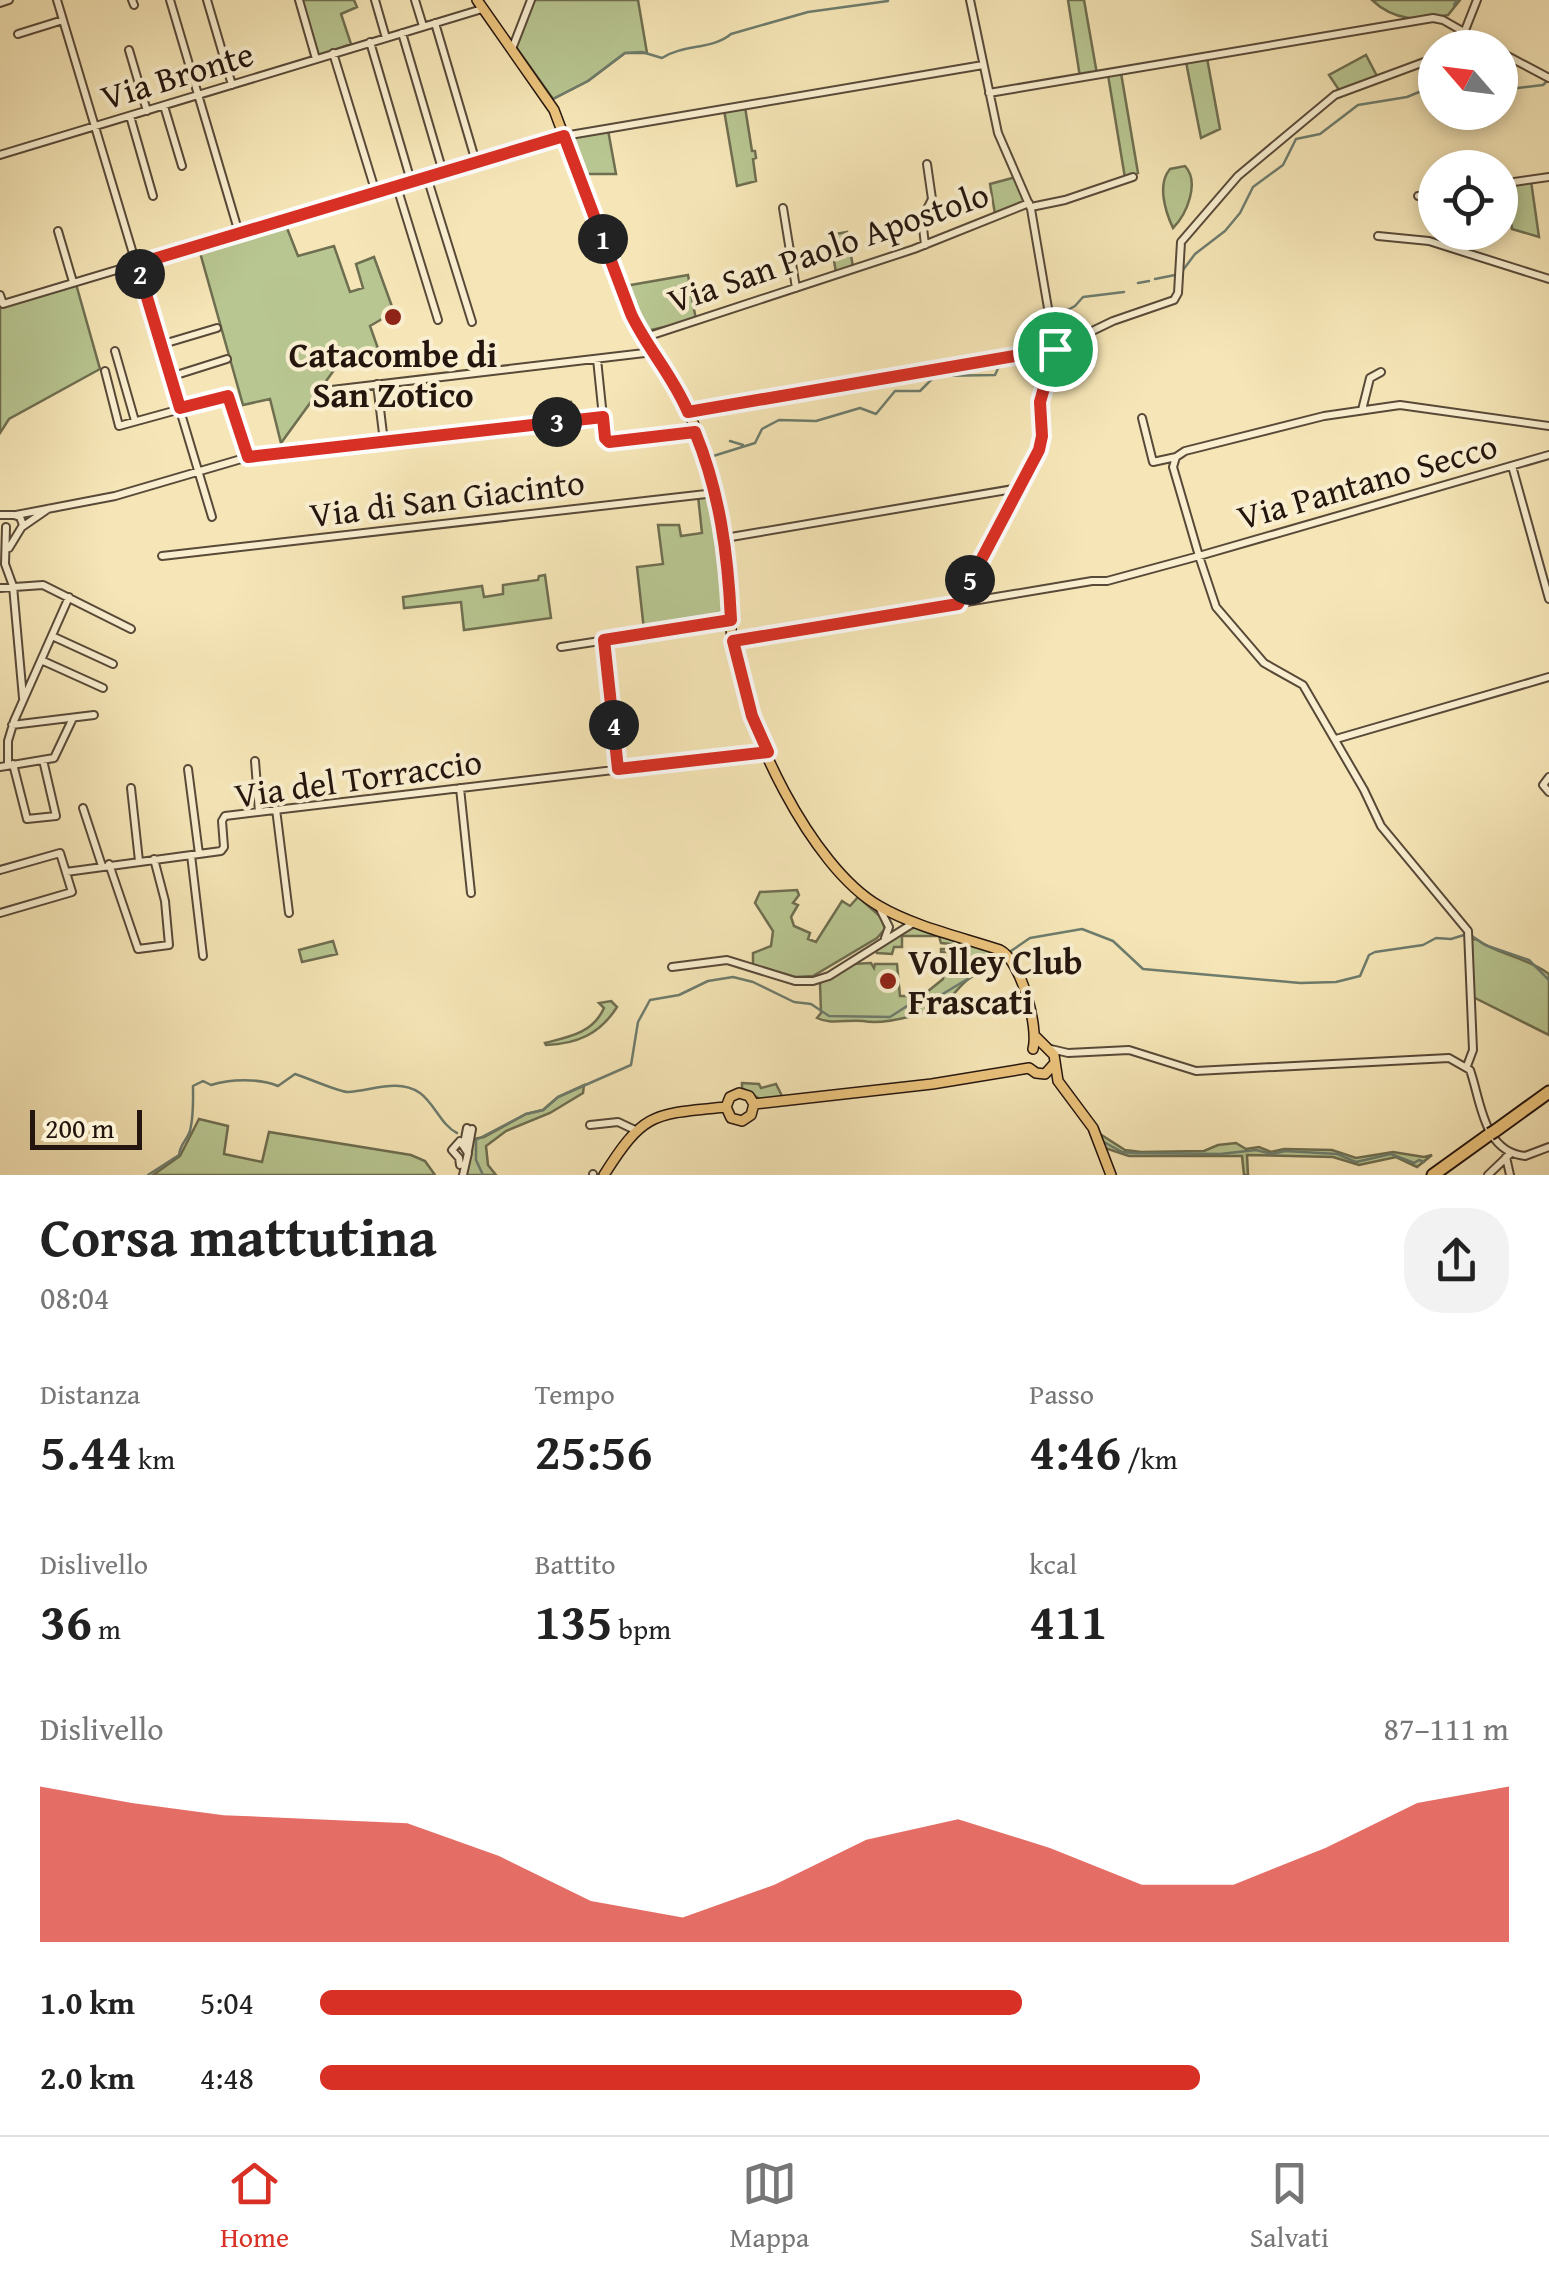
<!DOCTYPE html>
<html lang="it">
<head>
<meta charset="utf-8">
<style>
  body { margin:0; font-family:"Gentium Book Plus",serif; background:#f2f2f2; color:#222; height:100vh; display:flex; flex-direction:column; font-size:38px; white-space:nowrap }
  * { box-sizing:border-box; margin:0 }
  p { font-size:32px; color:#767676 }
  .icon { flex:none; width:55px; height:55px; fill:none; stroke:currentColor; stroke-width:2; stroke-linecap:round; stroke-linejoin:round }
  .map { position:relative; height:1175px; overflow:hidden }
  .details { display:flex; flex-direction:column; background:#fff; flex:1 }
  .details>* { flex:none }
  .needle { width:65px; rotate:298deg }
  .buttons { position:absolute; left:1418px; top:30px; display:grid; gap:20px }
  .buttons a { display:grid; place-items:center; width:100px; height:100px; border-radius:50%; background:#fff; box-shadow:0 5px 15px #0003; font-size:50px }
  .scale { position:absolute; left:30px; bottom:25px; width:112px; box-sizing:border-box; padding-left:10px; border:5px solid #24150e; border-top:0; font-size:28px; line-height:35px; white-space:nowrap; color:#24150e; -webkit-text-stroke:8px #f9efd0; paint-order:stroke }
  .pin { position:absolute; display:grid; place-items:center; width:85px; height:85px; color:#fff; margin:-42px; border:5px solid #fff; border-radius:50%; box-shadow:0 2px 10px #0007 }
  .km { position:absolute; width:50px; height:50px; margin:-25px; border-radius:50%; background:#222; color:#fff; font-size:28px; line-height:50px; text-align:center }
  .round { display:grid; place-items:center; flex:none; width:105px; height:105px; border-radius:40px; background:#f2f2f2 }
  .summary { display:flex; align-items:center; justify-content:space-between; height:170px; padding:0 40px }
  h1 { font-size:55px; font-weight:800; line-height:75px }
  .stats { display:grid; grid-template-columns:repeat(3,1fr); gap:15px; height:170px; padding:10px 40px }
  .stats div { display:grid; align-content:center }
  .stats b { font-size:50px; font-weight:800 }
  .stats small { font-size:28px; font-weight:400 }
  .stats p { font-size:28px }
  .chart { height:280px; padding:20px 40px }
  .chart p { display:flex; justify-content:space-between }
  .chart svg { width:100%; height:180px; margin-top:10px; fill:#d93025; opacity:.7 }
  ul { padding:0 40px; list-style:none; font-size:32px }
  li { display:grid; grid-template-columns:160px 120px 1fr; align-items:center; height:75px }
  li i { height:25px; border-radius:12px; background:#d93025 }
  .dock { display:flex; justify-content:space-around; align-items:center; height:140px; border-top:2px solid #e0e0e0; background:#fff; font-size:28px; color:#767676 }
  .dock a { display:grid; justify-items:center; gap:5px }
  .dock .current { color:#d93025 }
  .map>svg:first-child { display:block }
</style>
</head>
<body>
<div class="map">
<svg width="1549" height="1175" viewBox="0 0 1549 1175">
  <rect width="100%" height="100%" fill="#f6e6b7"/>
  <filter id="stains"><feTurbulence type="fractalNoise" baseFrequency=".002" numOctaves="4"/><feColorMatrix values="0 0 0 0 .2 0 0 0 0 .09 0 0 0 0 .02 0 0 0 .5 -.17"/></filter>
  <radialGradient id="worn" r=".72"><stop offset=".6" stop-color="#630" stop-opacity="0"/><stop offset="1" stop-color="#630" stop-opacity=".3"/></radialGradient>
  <path fill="#b8c691" stroke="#6e6e50" stroke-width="2.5" d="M301,0H354L357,7L341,14L351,44L318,56Z
    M533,0H638L647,53H625L588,81L553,99L516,47Z
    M1068,0H1084L1097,74L1080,77Z
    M1372,0H1460L1448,15C1419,21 1394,21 1372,0Z
    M1366,55L1377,76L1339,90L1329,75Z
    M1207,58L1220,129L1201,138L1186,62Z
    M1121,73L1138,173L1125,178L1108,75Z
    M745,107L752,151H755L756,158L753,159L756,181L737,186L724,110Z
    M608,130L616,174H583L569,138Z
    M1185,166C1200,182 1187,214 1173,228C1165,211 1157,184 1170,169Z
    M1016,177L1027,200L995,214L990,184Z
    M1531,181L1539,237L1512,229L1506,190L1511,185Z
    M285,223L298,256L334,246L350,292L363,288L356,264L374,257L394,312L370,326L380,354L345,355L281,443L270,399L243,405L199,249Z
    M847,232L853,267L836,273L830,235Z
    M688,275L696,320L642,332L625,286Z
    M76,284L100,369L9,419L0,433V307Z
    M571,402L573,418L547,421L546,405Z
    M709,495L715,497L727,616L644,630L637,567L663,564L658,525H679L681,536L702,533L698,496Z
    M545,575L551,618L464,630L461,602L404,608L403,597L482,586L484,597L503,594V585L538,580L539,576Z
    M797,890L799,895L793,903L798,905L791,917L794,926L810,933L808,939L816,942L842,901L850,906L858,897L881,917L885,929L877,938L813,976L795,977L753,965V953L771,946L773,931L755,903L760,892Z
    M916,926L1007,956C994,966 979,971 966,981C960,986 956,992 950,998C932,1014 885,1025 863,1021C848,1019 831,1025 817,1018L821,1013L820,983L852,964L871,963L874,968L875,964H897L900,996H922L943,979L944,968H934V964H941V957H952V952H941V949H951L952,944L941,943L939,936H902V947H894L892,954L877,953L875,949Z
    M1476,939C1498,955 1524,956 1549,974V1035L1473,997L1469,940Z
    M333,941L337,954L302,962L299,950Z
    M611,1001L617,1007C600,1034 577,1044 546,1045L545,1043C569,1037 593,1033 604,1008L599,1003Z
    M742,1083L759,1084L761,1088L776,1084L783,1098L760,1099L742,1088Z
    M584,1085L583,1093L550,1113L506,1131L486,1146L488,1165L496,1175H466L473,1139L484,1137L526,1114L543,1110L558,1097Z
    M199,1119L228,1126L224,1154L262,1162L269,1132L411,1155L425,1161L435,1175H153L180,1156Z
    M1100,1134L1125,1150L1141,1152L1204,1151L1218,1145L1236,1143L1246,1149L1259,1147L1271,1152L1284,1149L1332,1150L1356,1158L1393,1152L1424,1157L1432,1155L1417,1167L1396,1157L1359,1165L1333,1157L1247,1155L1248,1175H1244L1242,1156H1129L1105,1148Z"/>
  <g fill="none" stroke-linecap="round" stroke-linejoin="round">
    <path stroke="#6d7c6d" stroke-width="2.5" d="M1454,5L1457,0
      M1500,90L1543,85L1547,81
      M553,99L588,81L625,53L642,52L662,58C683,44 712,50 731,34L808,12L888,1
      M1183,270L1195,254L1225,231L1240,213L1253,187L1283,165L1296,139L1320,134L1358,105L1407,97L1419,92L1435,99
      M1155,279L1175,275
      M1138,283L1149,281
      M1053,318L1075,306L1083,297L1124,292
      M1006,353L1028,336L1032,324L1046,321
      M730,441L743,445
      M710,457L755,443L762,429L779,420L816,421L860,408L876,414L895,391H920L935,376L995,375L1001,362
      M1472,936L1485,945L1529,960L1549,980
      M1011,951L1030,938L1082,929L1113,941L1143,969L1300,983L1336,982L1360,976L1369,955L1375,952L1423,945L1436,938L1451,939L1464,935
      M1102,1141L1122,1152L1134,1153L1220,1154L1256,1150L1272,1154L1285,1151L1337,1154L1356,1162L1391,1154L1414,1163L1419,1160L1424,1162
      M148,1175L179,1155C180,1144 187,1140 190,1131C194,1115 193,1100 193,1086L203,1081L211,1085C229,1079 259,1078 278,1086L295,1074C308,1078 339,1092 348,1092C371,1091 398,1078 420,1093C434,1103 442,1126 457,1133
      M483,1175L476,1160V1140L526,1114L543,1110L558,1097L631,1065L638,1022L650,1000L679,995L708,981L733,977L753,982L794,1002L811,1004L829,1016L890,1017L907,1006L926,1004L1004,957"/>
    <g stroke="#584938" stroke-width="10">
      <path id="minor" d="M57,0L212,517
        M132,0L134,5
        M170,0L239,233
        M207,0L232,85
        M299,0L316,59
        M375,0L386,38
        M415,0L423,26
        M0,3L9,0
        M435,23L476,162
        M402,33L443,172
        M18,34L63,20
        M370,42L411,181
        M1458,48L1477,0
        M512,49L531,0
        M129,50L147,111
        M1500,52L1549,78
        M333,53L376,193
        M989,93L1433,18L1443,20L1492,48
        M164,106L182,166
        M130,116L153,196
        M0,155L482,9
        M427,177L472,322
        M1500,184L1549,177
        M397,187L438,320
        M1418,196L1435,194
        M1031,207L1065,200L1133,177
        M783,208L796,288
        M58,231L73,282
        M1378,236L1429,241L1549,279
        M925,245L922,219L932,199L927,164
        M0,295L3,304L564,136L983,65
        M643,338L914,249L1029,203
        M160,345L217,328
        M115,351L135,421
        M597,359L603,417
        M105,371L119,426L228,396L248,457
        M170,377L227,359
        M323,391L653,352
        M1362,410L1370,378L1381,372
        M689,411L1055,349L1113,321L1174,300L1178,293L1181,242L1238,176L1335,95L1435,58
        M1142,418L1153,462L1176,457
        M384,442L603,417L605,438L609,442L695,432
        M1512,466L1549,599
        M0,515H13
        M16,515L115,496L248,457L384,442L377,384
        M6,527L5,564L13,586L23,698
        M22,527L48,509
        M725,538L1019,488
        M9,548L23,525L20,517L14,515
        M162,556L715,493
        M0,588L43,585L131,629
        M958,604L1039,451L1042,436L1039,403L1055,349L1031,209L998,133L970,0
        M52,636L113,664
        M604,641L618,769
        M733,641L1092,581H1107L1199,556L1173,467L1176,457L1185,451L1324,416L1400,405L1549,426
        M561,647L730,621
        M41,660L103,688
        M12,725L94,715
        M1336,739L1549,677
        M255,761L259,812
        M13,764L27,819L56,816L43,760
        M8,765V741L14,721L69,597
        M0,767L54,758L73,718
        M188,769L199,854
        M1549,777L1543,785L1549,792
        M131,788L139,861
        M460,788L471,893
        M83,808L102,866
        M276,809L289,913
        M191,855L203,956
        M109,864L138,949L169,945L165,901L154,859
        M0,870L60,853L72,892L0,913
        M66,872L221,851L224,847L222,821L225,816L766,752
        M880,909L889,927L885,938
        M672,967L727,960L795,981H813L829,976L915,922
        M1051,1049L1068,1053L1129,1050L1196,1071L1449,1058L1470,1070C1481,1101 1483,1152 1525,1156L1549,1147
        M1467,1066L1473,1050L1468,931L1381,826L1364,790L1303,685L1264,663L1216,607L1199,556L1549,455
        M590,1125L618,1122L635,1130
        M464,1144L467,1128
        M468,1151L472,1129
        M1506,1157L1510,1175
        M460,1165L459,1158L452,1150L460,1141L468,1153L463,1175
        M593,1174V1175
        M1488,1175L1511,1153"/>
    </g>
    <g stroke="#24150e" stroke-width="12">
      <path id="major" d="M477,0L554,110L631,314C643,340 662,360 675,384C690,412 703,446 711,476C727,537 726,588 733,648C743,725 811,867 879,906C915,927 961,937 1000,950C1021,961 1039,1027 1033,1049
        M1036,1037L1054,1055L1058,1081L1093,1128L1111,1175
        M1029,1068L1036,1073L1045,1074L1054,1064
        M754,1104L932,1084L1029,1068
        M726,1107L731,1118L742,1121L751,1115L754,1104
        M726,1107L730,1097L739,1093L749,1096L754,1104
        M604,1175C644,1111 654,1114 726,1107"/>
    </g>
    <g stroke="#24150e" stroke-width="15">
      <path id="highway" d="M1495,1131L1549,1092
        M1433,1175L1490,1134"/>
    </g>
    <use href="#minor" stroke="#f9efd0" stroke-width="6"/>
    <use href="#major" stroke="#ebc37c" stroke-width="9"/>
    <use href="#highway" stroke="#ebc37c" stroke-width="11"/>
    <g stroke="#24150e" stroke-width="15" stroke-linecap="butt">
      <path id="highway-bridge" d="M1490,1134L1495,1131"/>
    </g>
    <use href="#highway-bridge" stroke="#ebc37c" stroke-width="11"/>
  </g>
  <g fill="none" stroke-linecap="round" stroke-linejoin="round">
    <g stroke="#fff" stroke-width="20">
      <path id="route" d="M564,136L631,314C647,348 673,376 688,412L1055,349L1040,402L1042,436L1039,450L958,604L733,641L752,716L768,752L618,769L604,640L731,620C728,555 720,493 695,432L609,442L605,438L603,417L248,457L228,396L180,408L137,264Z"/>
    </g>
    <use href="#route" stroke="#d93025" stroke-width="12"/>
  </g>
  <g fill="#8f2418" stroke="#f9efd0" stroke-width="4">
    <circle cx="393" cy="317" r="10"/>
    <circle cx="888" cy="981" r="10"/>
  </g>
  <g text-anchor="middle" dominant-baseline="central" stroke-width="8" stroke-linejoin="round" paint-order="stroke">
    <g font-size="35" fill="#24150e" stroke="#f9efd0">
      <text transform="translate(177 75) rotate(-17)">Via Bronte</text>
      <text transform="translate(828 247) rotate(-19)">Via San Paolo Apostolo</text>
      <text transform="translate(1367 481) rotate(-16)">Via Pantano Secco</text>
      <text transform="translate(447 498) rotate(-7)">Via di San Giacinto</text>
      <text transform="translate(358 778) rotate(-8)">Via del Torraccio</text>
    </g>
    <g font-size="35" font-weight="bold" fill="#24150e" stroke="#f9efd0">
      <text x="393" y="354">Catacombe di<tspan x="393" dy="40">San Zotico</tspan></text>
      <text x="908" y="961" text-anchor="start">Volley Club<tspan x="908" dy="40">Frascati</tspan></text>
    </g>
  </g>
  <rect width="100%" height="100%" filter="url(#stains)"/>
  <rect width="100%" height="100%" fill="url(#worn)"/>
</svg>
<div class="buttons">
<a><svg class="needle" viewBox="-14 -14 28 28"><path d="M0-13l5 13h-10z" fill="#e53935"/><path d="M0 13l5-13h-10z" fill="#767676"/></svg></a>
<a><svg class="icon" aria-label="locate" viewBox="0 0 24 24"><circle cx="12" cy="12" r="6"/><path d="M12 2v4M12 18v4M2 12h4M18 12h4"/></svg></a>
</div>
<div class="scale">200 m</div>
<div class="pin" style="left:1055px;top:349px;background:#1e9e55"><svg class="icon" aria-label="arrive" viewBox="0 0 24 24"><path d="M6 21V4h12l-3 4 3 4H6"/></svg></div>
<b class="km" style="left:603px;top:239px">1</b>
<b class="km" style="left:140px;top:274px">2</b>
<b class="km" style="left:557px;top:422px">3</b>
<b class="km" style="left:614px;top:725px">4</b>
<b class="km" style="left:970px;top:580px">5</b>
</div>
<section class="details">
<div class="summary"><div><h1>Corsa mattutina</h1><p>08:04</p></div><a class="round"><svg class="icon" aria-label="share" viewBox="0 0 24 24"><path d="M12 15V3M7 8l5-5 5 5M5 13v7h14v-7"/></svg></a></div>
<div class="stats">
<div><p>Distanza</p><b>5.44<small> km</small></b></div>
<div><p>Tempo</p><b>25:56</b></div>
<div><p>Passo</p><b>4:46<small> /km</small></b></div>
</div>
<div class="stats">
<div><p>Dislivello</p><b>36<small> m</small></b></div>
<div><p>Battito</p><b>135<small> bpm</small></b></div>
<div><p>kcal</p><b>411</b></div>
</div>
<div class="chart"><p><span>Dislivello</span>87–111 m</p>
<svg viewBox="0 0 160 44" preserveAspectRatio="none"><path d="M0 44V6L10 10L20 13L30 14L40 15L50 23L60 34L70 38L80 30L90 19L100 14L110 21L120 30L130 30L140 21L150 10L160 6V44z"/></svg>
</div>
<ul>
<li><b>1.0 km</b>5:04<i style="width:59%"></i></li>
<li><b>2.0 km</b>4:48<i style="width:74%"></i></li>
</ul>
</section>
<nav class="dock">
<a class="current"><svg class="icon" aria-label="home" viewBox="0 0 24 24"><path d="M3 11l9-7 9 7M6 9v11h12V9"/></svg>Home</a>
<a><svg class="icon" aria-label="map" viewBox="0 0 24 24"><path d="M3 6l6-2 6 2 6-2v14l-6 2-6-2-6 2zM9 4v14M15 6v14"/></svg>Mappa</a>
<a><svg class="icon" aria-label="saved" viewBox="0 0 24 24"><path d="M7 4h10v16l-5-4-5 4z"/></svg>Salvati</a>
</nav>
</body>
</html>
